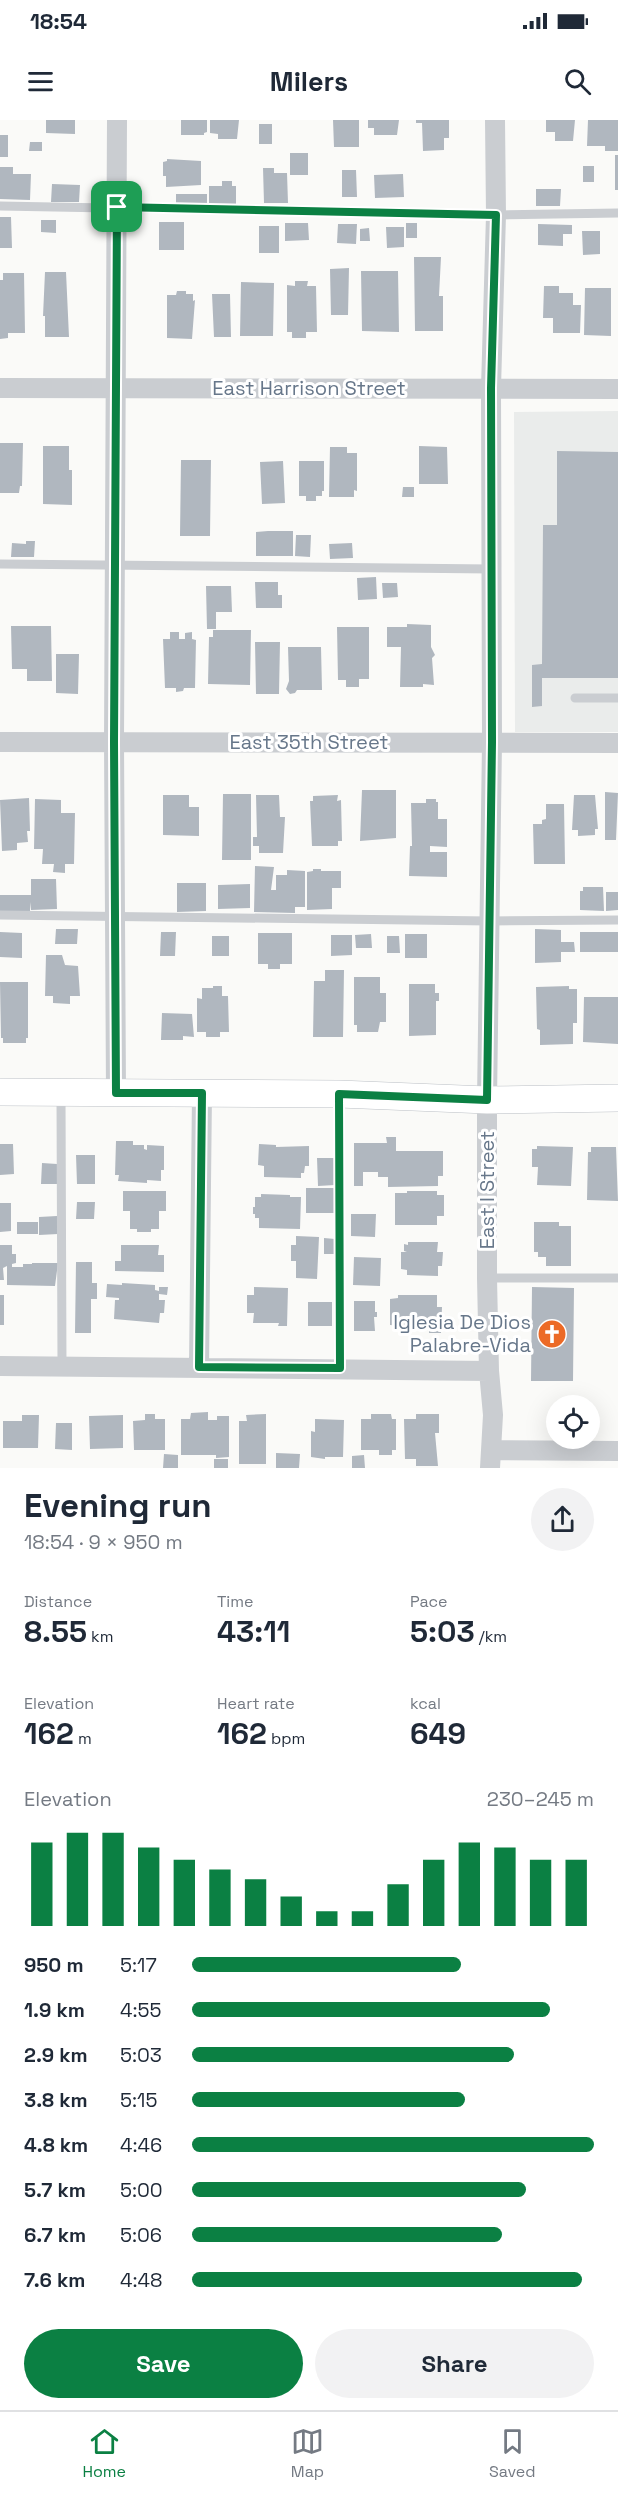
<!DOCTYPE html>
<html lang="en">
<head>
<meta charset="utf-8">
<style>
  body { margin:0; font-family:"Space Grotesk",sans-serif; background:#f2f2f3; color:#1f2937; height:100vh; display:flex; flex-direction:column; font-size:22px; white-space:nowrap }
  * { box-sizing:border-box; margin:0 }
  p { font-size:20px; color:#747a83 }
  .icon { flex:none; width:33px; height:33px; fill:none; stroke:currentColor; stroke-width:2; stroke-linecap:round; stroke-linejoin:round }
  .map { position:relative; height:1348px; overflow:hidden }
  .drawer { display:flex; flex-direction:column; background:#fff; flex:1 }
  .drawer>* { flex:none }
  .fabs { position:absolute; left:546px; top:1275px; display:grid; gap:12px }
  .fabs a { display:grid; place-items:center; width:54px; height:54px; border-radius:50%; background:#fff; box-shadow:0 6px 24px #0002; font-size:30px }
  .pin { position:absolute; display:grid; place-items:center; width:51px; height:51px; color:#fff; margin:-26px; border-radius:12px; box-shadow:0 3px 9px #0006 }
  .round { display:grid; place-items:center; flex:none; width:63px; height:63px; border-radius:32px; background:#f2f2f3 }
  .head { display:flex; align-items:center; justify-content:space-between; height:102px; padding:0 24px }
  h1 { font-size:33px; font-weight:700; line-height:45px }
  .figures { display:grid; grid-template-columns:repeat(3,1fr); gap:9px; height:102px; padding:6px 24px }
  .figures div { display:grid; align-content:center }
  .figures b { font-size:30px; font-weight:700 }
  .figures small { font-size:16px; font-weight:400 }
  .figures p { font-size:16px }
  .chart { height:168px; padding:12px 24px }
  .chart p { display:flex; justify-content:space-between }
  .chart svg { width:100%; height:108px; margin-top:6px; stroke:#0b8043; stroke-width:6 }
  .button { display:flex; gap:12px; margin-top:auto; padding:12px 24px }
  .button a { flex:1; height:69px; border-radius:36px; background:#0b8043; color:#fff; font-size:24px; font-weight:700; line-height:69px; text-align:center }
  .button a+a { background:#f2f2f3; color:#1f2937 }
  ul { padding:0 24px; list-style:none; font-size:20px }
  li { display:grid; grid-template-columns:96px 72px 1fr; align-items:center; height:45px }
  li i { height:15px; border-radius:8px; background:#0b8043 }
  .status { display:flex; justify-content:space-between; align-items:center; height:42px; padding:0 30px; background:#fff; direction:ltr }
  .status svg { height:16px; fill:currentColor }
  header { display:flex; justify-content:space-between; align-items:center; height:78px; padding:0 24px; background:#fff; font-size:27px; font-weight:700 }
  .dock { display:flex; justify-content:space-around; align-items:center; height:84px; border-top:2px solid #e0e1e3; background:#fff; font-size:16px; color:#747a83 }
  .dock a { display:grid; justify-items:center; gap:3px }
  .dock .current { color:#0b8043 }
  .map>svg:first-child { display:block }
</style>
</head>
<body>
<div class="status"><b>18:54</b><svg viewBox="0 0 49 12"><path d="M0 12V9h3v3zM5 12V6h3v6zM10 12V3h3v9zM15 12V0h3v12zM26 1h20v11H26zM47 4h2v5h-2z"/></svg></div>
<header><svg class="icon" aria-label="menu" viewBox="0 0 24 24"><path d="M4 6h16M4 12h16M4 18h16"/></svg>Milers<svg class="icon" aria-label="search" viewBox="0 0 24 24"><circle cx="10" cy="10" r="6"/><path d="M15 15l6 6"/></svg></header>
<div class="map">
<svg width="618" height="1348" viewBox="0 0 618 1348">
  <rect width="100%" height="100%" fill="#fafaf8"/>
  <path fill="#eaeceb" d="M618,291V612H515L514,292Z"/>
  <path fill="#b0b7bf" d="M46,0H75V14L46,13Z
    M181,0H207V12L204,13V15H181Z
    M210,0H239L237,19H218V14L210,13Z
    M333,0H359V27H334Z
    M368,0H399L397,15H374V8H368Z
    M416,0H449V18H444V30L423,31L422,3H416Z
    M546,0H575L573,21H555V12H546Z
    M588,0H618V31H605V26H587Z
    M259,4H272V24H259Z
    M0,15H8V37H0Z
    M30,22H42V31H29Z
    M290,33H308V55H290Z
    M615,35H618V70H615Z
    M167,39L201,41V65L166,67V56H163V42L167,41Z
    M583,46H594V62H583Z
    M0,47H13V54H31L30,80L0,79Z
    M263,48H274V53H287L288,83H264Z
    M342,50H356L357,77H342Z
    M403,54L404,77L375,78L374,55Z
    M222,61H232V66H236V85H209V66H222Z
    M52,64L80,65L79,82H51Z
    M536,69H561L560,86H536Z
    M176,74H207V85H176Z
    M0,97H11L12,128H0Z
    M41,100H56V113L41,112Z
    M159,102H184V130H159Z
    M285,103H308L309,120L285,121Z
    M406,103H417V118H406Z
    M338,104H357L356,124L337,123Z
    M538,104L572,105V114H563V126L538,125Z
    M259,106H279V133H259Z
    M386,107H404V127L387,128Z
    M369,108L370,121H360V109Z
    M582,111H600V134L583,135Z
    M414,137H441L439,176H443V211H415Z
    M349,148L348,195H331L330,149Z
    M361,151H398L399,212L362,211Z
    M45,152H66L69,217H45V196H43Z
    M3,153H24L25,213H8V218L0,219V160H3Z
    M295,161H308L307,166H316L317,212H306V218H292V212H287V165L295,166Z
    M241,162L274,163L273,216H240Z
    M544,166H559V173H573V185H581L580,213H553V198H543Z
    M585,168H611V216L584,215Z
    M177,171H186V174H193V181L195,180L192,219L167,218V175H176Z
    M212,174H230L231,217H214Z
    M0,323H23L22,366H20L19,373H0Z
    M43,326H69V350H72V385L43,384Z
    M419,326L447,327L448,364H419Z
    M330,327H347V333H357V371L354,370V377H329Z
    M557,331L618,332V558H542V586L532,587V545L542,544L543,405H557Z
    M181,340H211L210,416H180Z
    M283,341L285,383L262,384L260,342Z
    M299,341H324V371H322V376H316V381H306V376H299Z
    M403,367H414V377H402Z
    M268,411H293V436H256V412Z
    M296,415H311L310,437L295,436Z
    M26,421H35L34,437H11L12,423L26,424Z
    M352,423L353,438L330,439L329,424Z
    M376,457L377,479L358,480L357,458Z
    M255,462H278V475H282V488H256Z
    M382,463H397L398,477L383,478Z
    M206,466H231L232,492H216V509H207Z
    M407,504L431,505V527L435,535L432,538L434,565L423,564V567H400L401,527H387V507H407Z
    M11,506H51L52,561H27V549H12Z
    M337,507H369V559H359V567H346V560H338Z
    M213,510H251L250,565L208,564L209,517H213Z
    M170,512H179V519H185V513L192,512V519L196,520L195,568H184L183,571L176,572V568H165L163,519H170Z
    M255,522H280L279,574H256Z
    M288,527H321L322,570H297L295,573L290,574L286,569L289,561Z
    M56,534H79L78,574L56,573Z
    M362,670H396V718L360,721Z
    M605,672L618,673L616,720H605Z
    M223,674H251V740H222Z
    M163,675H189V687H199V716L163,715Z
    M256,675H279L280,697H285L283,733H259V726H253V717H257Z
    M338,675L337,681L341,680L342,721H338V726H312L310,681H313V676Z
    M574,675H595L598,709H595V715L578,716V710H572Z
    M29,678L30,711H27L28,722L17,723V730L2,731L0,680Z
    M35,679L61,680V693H75L74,744H65V753L53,752L54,744H42L43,729H34Z
    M426,679H436V682H438V699H447V727L430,726V732H447V757L409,756L410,726H412L411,683H426Z
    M546,684H564L565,744H534L533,704H542V700L546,699Z
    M255,746L274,747L271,770H276V755H287V750L305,751V787H295V793L254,792Z
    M313,749H321V751H341V768H332V789L307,790V752L313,751Z
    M31,759H56L57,789L31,790L30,782V791H0V775H31Z
    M177,763H206V791L177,792Z
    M250,764V788L218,789V765Z
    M583,767H603L604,791L580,790V771H583Z
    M606,772H618V790L606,791Z
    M56,809H78L77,824H55Z
    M535,809L561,810V822H574L575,832H561V842L535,843Z
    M0,812L22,813V838L0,837Z
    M161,812H176L175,836H160Z
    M580,812H618V832H580Z
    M258,813H292V844H280V849H268V844H258Z
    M371,814L372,828H356L355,815Z
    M405,814H427V838H405Z
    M331,815H352V835L331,836Z
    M212,816H229V836H212Z
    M387,816H399L400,833H387Z
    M46,835H62L65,845L78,846L80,876H70V884L53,883V876H45Z
    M325,850H344L343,917H313L314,861H325Z
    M354,857H380V873H386V902H380L378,912H357V905H354Z
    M0,862H28V918H26V923H3V918H1Z
    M409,864H435V873H439V881H436V915L409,916Z
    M213,866H222V876H228L229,912H220V917H206V912H197V878L202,879V868H213Z
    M569,866V869H577V903H573V924L540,925V910L537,909L536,867Z
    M584,877H618V924L583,922Z
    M162,893L192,894L194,917L183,916V920H161Z
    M386,1017H396V1031H443V1056H438V1066L388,1067V1057H378V1052H363V1066H354V1023H387Z
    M116,1021H133V1025H144V1029L147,1030V1025L164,1026V1050H161V1061L147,1060V1063L118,1061L119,1055H115Z
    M0,1024H13L14,1054L0,1055Z
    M259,1024L276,1025V1027L309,1026V1046H305L304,1053H301V1058L264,1057V1046L258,1045Z
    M537,1026L573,1027L571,1066L537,1065L538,1047H532V1029H537Z
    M591,1027H616L618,1081L587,1080L588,1032H591Z
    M76,1035H95V1064H77Z
    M317,1038H334L335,1065L318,1066Z
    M42,1043L57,1044V1064H41Z
    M306,1068H334V1093H306Z
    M123,1071H166V1091H159V1109H151V1112H137V1109H130V1091H123Z
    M407,1071H437V1075H444V1096H437V1105H395V1073H407Z
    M261,1074L290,1075V1077H301L300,1109L259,1108V1098H255V1094H253V1087H255V1077H261Z
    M77,1082H95L94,1099H76Z
    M0,1083H11V1111L0,1112Z
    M351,1094H376L375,1117L351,1116Z
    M57,1096L58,1114L39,1115V1097Z
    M17,1102H38V1114H17Z
    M534,1102H559V1106H571V1146H546V1137H538V1132H534Z
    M296,1116L319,1117L317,1159L296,1158V1141H291V1125H296Z
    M324,1118L335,1119L336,1134H324Z
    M408,1122H438L437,1132H443L442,1146H438V1156L407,1155V1150L401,1149V1132H407L404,1131V1124L408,1125Z
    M0,1125H12V1134H16V1143L12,1144V1147H23V1144H32V1143H58L55,1166L7,1165V1146L3,1148L4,1160H0Z
    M121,1125H159L158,1135H164V1152L115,1151V1141H121Z
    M354,1137L381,1138L380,1166L353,1165Z
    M76,1142H92V1163H97V1179H91V1213H75Z
    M122,1163L155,1165V1170L159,1171V1167H168L167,1175L159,1174V1180H165L164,1193H160L159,1203L114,1199L115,1180H119V1178L106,1177L107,1164L122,1165Z
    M254,1167L288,1168L287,1206H278L279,1203H253L254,1193H247V1175H254Z
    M532,1167L574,1168L573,1261H531Z
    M0,1175H4V1205H0Z
    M398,1175H437V1187H442L441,1213H429V1208L390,1205V1179L398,1178Z
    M354,1181H375V1192H377V1197H374L375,1211H354Z
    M308,1182H332V1206H308Z
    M208,1292V1300H217V1296H229V1337L216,1338V1335H181V1299H190L191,1293Z
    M145,1294H155V1299H165V1330H134L133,1301L145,1300Z
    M266,1294V1344H239V1301H247L246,1295Z
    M371,1294H391L392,1299H396V1330H392V1335H379V1330H361V1299H371Z
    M416,1294H439V1313H435L438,1346H416V1339H405L404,1299H416Z
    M22,1295H39L38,1328H3V1301H22Z
    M123,1295V1328L90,1329L89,1296Z
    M315,1299L344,1300L343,1337H325V1339L311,1337V1311L315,1312Z
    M56,1303H72V1330L55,1329Z
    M276,1333L300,1334L299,1348H276Z
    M164,1334L178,1335V1348H163Z
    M364,1335L365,1348H352V1336Z
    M214,1339H228V1348H214Z"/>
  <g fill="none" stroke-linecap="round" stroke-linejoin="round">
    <g stroke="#bcc0c6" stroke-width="28">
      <path id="secondary" d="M0,972L339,974L487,980L618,978"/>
    </g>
    <path stroke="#cacdd1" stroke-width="9" d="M0,86L496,95L618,93
      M0,444L491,449
      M575,578H618
      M0,795L490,801L618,800
      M61,976L62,1246
      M339,978L340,1248
      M487,1158H618"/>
    <path stroke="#cacdd1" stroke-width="20" d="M0,268L618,269
      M0,622L618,623
      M116,973L114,622L117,0
      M0,1246L489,1251
      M199,1247L202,973
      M491,1330L618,1331
      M490,1348L493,1295L489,1251L487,1158V980L492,622L491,268L496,95L495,0"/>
    <use href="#secondary" stroke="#fff" stroke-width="27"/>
  </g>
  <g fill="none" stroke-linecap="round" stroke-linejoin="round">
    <g stroke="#fff" stroke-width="12">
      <path id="route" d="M117,87L496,95L491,268L492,622L487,980L339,974L340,1248L199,1247L202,973H116L114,622Z"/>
    </g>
    <use href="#route" stroke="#0b8043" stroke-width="8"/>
  </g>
  <defs>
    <g id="church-disc" transform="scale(1.5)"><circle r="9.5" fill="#ec6a26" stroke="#fff"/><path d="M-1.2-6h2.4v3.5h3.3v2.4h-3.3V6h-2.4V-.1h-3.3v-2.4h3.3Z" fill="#fff"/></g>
  </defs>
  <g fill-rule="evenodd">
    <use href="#church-disc" x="552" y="1214"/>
  </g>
  <g text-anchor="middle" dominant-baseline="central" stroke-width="6" stroke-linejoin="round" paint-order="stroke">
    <g font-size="20" fill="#67778a" stroke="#fff">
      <text x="309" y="268">East Harrison Street</text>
      <text x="309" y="622">East 35th Street</text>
      <text transform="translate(487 1070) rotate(-90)">East I Street</text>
    </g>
    <g font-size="20" fill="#67778a" stroke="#fff" text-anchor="end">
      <text x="531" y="1202">Iglesia De Dios<tspan x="531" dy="23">Palabre-Vida</tspan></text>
    </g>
  </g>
</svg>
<div class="fabs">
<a><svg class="icon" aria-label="locate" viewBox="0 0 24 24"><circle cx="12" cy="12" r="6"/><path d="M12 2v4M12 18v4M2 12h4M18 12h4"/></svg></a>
</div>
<div class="pin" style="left:117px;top:87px;background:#1e9e55"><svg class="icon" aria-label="arrive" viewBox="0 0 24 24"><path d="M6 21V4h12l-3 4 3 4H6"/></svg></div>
</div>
<section class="drawer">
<div class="head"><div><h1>Evening run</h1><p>18:54 · 9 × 950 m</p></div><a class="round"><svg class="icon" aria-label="share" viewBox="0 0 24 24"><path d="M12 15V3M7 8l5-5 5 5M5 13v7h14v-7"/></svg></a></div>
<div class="figures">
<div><p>Distance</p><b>8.55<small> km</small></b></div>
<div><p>Time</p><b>43:11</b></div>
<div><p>Pace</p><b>5:03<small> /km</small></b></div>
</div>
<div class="figures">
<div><p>Elevation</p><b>162<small> m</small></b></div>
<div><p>Heart rate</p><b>162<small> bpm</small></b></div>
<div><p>kcal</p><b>649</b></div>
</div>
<div class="chart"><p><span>Elevation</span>230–245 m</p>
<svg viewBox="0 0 160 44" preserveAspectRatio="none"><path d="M5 44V10M15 44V6M25 44V6M35 44V12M45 44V17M55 44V21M65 44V25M75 44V32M85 44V38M95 44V38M105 44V27M115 44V17M125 44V10M135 44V12M145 44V17M155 44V17"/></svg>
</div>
<ul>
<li><b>950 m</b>5:17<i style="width:67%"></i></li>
<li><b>1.9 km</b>4:55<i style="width:89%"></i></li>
<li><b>2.9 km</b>5:03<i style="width:80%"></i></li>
<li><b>3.8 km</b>5:15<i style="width:68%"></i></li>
<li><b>4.8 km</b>4:46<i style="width:100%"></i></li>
<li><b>5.7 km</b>5:00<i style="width:83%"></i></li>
<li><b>6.7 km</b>5:06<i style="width:77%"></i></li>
<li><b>7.6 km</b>4:48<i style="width:97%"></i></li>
</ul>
<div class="button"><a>Save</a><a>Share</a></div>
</section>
<nav class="dock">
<a class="current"><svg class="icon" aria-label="home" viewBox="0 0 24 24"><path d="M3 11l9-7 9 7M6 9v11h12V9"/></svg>Home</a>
<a><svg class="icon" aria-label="map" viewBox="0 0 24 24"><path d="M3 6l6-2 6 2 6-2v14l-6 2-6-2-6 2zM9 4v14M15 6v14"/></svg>Map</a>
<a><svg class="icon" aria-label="saved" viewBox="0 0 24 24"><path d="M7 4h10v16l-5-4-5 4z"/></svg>Saved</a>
</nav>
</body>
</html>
